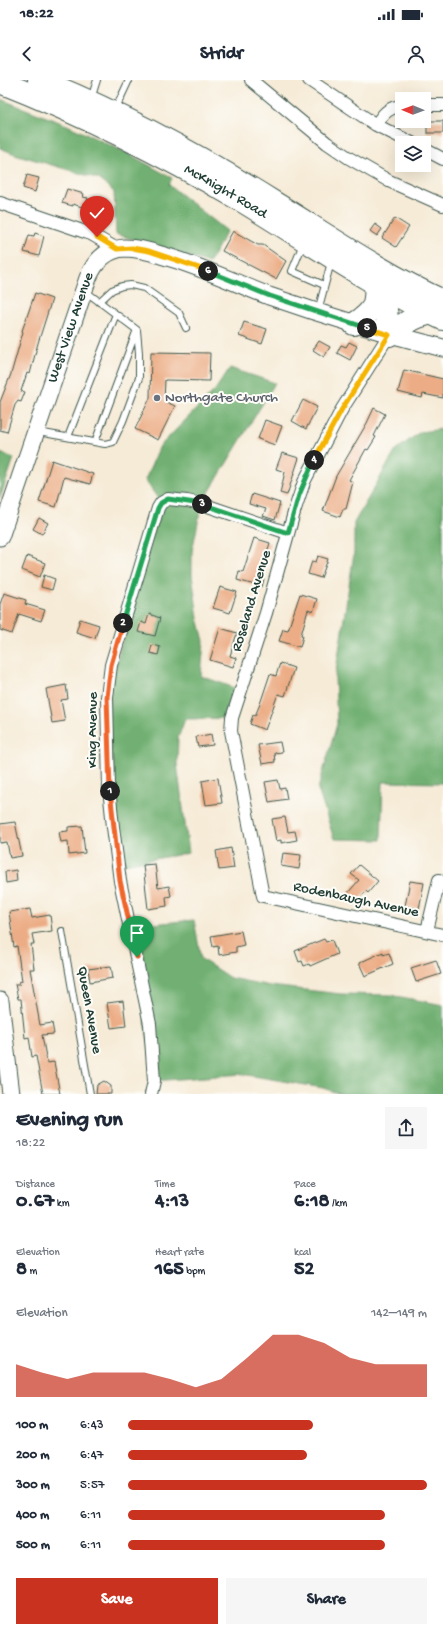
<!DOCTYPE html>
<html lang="en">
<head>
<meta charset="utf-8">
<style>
  body { margin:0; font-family:"Gochi Hand",sans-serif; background:#f6f6f7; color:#1f2937; height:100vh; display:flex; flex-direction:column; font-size:15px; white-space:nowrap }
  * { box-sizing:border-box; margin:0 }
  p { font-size:13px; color:#747a83 }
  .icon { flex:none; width:22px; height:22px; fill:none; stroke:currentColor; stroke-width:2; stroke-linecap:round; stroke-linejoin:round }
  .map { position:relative; height:1014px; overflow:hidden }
  .details { display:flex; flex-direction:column; background:#fff; flex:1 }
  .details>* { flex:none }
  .needle { width:26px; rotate:271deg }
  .tools { position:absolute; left:395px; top:12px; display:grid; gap:8px }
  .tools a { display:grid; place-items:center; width:36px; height:36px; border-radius:0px; background:#fff; box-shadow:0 4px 16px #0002; font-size:20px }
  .pin { position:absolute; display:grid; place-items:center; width:34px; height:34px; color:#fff; margin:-41px -17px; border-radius:50% 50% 50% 0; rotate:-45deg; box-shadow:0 0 4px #0007 }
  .pin .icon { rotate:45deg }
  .km { position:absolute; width:20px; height:20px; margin:-10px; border-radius:50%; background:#222; color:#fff; font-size:11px; line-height:20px; text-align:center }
  .round { display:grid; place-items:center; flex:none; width:42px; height:42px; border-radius:0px; background:#f6f6f7 }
  .head { display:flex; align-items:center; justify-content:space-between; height:68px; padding:0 16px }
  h1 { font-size:22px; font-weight:800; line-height:30px }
  .metrics { display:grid; grid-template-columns:repeat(3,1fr); gap:6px; height:68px; padding:4px 16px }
  .metrics div { display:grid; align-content:center }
  .metrics b { font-size:20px; font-weight:800 }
  .metrics small { font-size:11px; font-weight:400 }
  .metrics p { font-size:11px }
  .chart { height:112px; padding:8px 16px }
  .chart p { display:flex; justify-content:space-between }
  .chart svg { width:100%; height:72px; margin-top:4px; fill:#c8321e; opacity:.7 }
  .button { display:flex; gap:8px; margin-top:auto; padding:8px 16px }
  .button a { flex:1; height:46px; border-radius:0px; background:#c8321e; color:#fff; font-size:16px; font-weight:800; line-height:46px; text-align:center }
  .button a+a { background:#f6f6f7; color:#1f2937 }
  ul { padding:0 16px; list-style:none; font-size:13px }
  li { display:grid; grid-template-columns:64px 48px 1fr; align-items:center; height:30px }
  li i { height:10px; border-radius:5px; background:#c8321e }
  .status { display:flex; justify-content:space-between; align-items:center; height:28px; padding:0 20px; background:#fff; direction:ltr }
  .status svg { height:11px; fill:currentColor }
  header { display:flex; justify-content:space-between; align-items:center; height:52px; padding:0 16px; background:#fff; font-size:18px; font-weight:800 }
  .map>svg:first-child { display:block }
</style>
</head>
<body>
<div class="status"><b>18:22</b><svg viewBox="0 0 49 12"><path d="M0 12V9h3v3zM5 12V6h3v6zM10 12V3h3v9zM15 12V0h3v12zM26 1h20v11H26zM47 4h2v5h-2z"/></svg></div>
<header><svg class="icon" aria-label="back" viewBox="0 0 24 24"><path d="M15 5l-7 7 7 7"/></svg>Stridr<svg class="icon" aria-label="person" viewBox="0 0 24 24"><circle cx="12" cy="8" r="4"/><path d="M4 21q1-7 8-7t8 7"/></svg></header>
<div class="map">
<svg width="443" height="1014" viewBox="0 0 443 1014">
  <rect width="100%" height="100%" fill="#fdfcf7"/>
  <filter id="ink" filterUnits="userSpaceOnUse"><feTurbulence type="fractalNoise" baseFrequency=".025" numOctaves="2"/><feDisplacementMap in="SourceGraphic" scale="8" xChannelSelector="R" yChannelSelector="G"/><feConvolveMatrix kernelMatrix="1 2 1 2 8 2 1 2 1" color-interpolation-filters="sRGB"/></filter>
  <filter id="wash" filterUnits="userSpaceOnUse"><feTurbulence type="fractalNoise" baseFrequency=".012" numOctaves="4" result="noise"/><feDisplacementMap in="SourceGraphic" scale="16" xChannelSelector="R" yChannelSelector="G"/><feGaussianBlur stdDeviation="0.9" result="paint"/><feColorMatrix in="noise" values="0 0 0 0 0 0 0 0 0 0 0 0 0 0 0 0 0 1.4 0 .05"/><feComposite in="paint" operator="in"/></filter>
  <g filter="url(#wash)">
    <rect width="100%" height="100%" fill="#f6ebd7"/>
    <path fill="#71b072" stroke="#487653" d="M0,19L67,45L127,73L172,98L169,105L227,151L209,183L116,154L114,112L99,99L15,74L0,68Z
      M230,288L275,303L202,424L192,471V495L198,538L204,561L201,596L241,610L232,638L185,639L178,658L177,684L189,773L118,785L107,617L161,423L145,400L160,366L215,310Z
      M443,349V703L383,702L381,760L334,759L318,709L337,644L335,597L354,473V443L396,370L420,352Z
      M0,373L14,378L0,418Z
      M194,840L201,879L230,898L270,906L341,914L391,915L443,925V1014H340L323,1008L242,994L154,1001L131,846Z"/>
    <g id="blocks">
      <path fill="#ecad86" d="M427,41H443V53H427Z
        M27,95L39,98L35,112L23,108Z
        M67,109L84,114L83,117L88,118L85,128L73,124V126L62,123Z
        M395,138L409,147L396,167L382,158Z
        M375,144L382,149L377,156L370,151Z
        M233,151L258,165H263L286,181L276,199L222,171Z
        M35,153L44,156L39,176L24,172L29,155L34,156Z
        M35,213L52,219L38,263L30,294L27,293L21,311L25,312L21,322L18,321L15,325L7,352L0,350V322L11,294L23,252L22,251Z
        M244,242L267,249L262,264L239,256Z
        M319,261L330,267L324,277L313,270Z
        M349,262L357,266L350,280L337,273L341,265L346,267Z
        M151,272L210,273L209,301L165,300L164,321L175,326L158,360L135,349L150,318Z
        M404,290L443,299V318L423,314L422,318L398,312Z
        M303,320L317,327L306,349L292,341Z
        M374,328L385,334L374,356L376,357L368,370L366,369L349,400L353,402L346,429H343L340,437L323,431L336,396L367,343Z
        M265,340L282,346L275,365L258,359Z
        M282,373L299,378L287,415L280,413L285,392L276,389Z
        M52,380L93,394L90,404L64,397L56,427L39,422Z
        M252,414L280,423L275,440L263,436L266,429L249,424Z
        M39,438L48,443L42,454L33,449Z
        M254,458L270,463L259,497L264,499L262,507L237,500L239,491L243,492Z
        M27,476L45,483L40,497L22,490Z
        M318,476L328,479L321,498L308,494L312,481L316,482Z
        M44,495L55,499L52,510L41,507Z
        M220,507L237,512L230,533L213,528Z
        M4,513L26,520L25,524L45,530L41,541L19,534L12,554L0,550V524Z
        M300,514L317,519L313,532L308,530L301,555L303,556L300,567L279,561L283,549L288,550Z
        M149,534L160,538L155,556L138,552L141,542L146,544Z
        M80,539L99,545L95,558L76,552Z
        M220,548L237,553L230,576L236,578L233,587L210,580Z
        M152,565L160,567L158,575L150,573Z
        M280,583L294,588L285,616L278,614L265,650L250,644L253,635L255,636L260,624L270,594L276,596Z
        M66,605L68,619L61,620L65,641L52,643L46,609Z
        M211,654L213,665L198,667L196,657Z
        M280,662L282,672L274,673L275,682L262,684L258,665Z
        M218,698L222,723L206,725L202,701Z
        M278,700L280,709L285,708L287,719L269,722L265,702Z
        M285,737L288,752L295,751L297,760L281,763V760L276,761L272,739Z
        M15,742L22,776L10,778L7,762L0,763V744Z
        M82,746L85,773L69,775L68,761L61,762L59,752L68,751V747Z
        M231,768L234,788L219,790L216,771Z
        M283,773L301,775L299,789L281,786Z
        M155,784L158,808L169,806L171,816L166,817L167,826L148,829L143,785Z
        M359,785L378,801L368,813L366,811L357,822L347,814L359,800L351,794Z
        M16,790L17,801L6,803L5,792Z
        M410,801L424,803L419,829L405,826Z
        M30,829L32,838L50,835L52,851L32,854L34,864H31L34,889H30L40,945L52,943L54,954L42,955L47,983L54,982L60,1014H43L36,976L32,977L29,957L25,958L21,919H18L15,904H20L19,902L22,901L17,866L14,867L9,832Z
        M241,851L244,865L236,867V872L219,875L218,866L213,867L211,856Z
        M324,859L326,862L332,860L337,874L310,886L309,884L304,886L302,881L299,882L295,871Z
        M383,872V875L389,873L393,884L365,896L359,883Z
        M436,880L441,894L416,902L411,888Z
        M111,886L113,898L90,902L88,889Z
        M123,921L126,946L111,948L107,923Z
        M104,1001L111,1006V1014H96L97,1005Z"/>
    </g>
  </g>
  <g filter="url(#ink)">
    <use href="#blocks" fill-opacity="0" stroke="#3f574c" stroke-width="1"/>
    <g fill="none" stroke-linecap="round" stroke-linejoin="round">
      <g stroke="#3f574c" stroke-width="8">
        <path id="lane" d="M91,19L97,0
          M115,30L129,0
          M303,164L292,191L324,205
          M99,222L112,210L122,206L131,205L144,208L179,233L186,248
          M318,231L331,182
          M38,352L105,364L113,362L123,341L139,298V273L137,250L85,211
          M68,357L116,234
          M95,362L136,252
          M62,851L90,1014"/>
      </g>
      <g stroke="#3f574c" stroke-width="14">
        <path id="street" d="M251,0L327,63L349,78L389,101L443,125
          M309,0L376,45L412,63
          M424,25H443
          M376,45C383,34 388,27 402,26
          M424,69L443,79
          M0,123L91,154L117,169
          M389,255L342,329L304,402L295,429L266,533L232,638L231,651L263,816L443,855
          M427,851L439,800
          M151,1014L154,1001L150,944L120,801L113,747L109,708L107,617L111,585L158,428L161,423L168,419L187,421L202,424L288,453"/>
      </g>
      <g stroke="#3f574c" stroke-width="19">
        <g id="secondary">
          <path id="s1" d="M0,457L88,198C95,181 106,169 125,168C138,168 149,171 161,175C198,185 233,202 269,216C326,236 384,253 443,268"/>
          <path d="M0,921L11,1014"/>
        </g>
      </g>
      <g stroke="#3f574c" stroke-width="24">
        <g id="highway">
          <path d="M39,0C122,33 200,76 275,123C330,157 384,194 443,221"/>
          <path id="s2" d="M0,2C84,35 164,75 242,121C308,161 372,206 443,239"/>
          <path d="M375,203L385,221L389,255"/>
          <path d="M354,244C373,232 377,225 375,203"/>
          <path d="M389,255C401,244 414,237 431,233"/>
        </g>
      </g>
      <use href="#lane" stroke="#fff" stroke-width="6"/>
      <use href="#street" stroke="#fff" stroke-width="12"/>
      <use href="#secondary" stroke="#fff" stroke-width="17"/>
      <use href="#highway" stroke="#fff" stroke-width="22"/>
    </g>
  </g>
  <g fill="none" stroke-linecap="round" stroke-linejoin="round" filter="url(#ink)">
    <g stroke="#fff" stroke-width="8">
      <path id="split-1" d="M110,711L120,801L137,877"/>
    </g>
    <g stroke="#fff" stroke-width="8">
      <path id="split-2" d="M110,711L107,617L111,585L123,543"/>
    </g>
    <g stroke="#fff" stroke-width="8">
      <path id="split-3" d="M123,543L158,428L161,423L168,419L202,424"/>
    </g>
    <g stroke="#fff" stroke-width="8">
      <path id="split-4" d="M202,424L288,453L299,415L314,380"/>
    </g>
    <g stroke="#fff" stroke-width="8">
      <path id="split-5" d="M314,380L342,329L389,255L367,248"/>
    </g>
    <g stroke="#fff" stroke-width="8">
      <path id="split-6" d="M208,191L270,216L367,248"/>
    </g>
    <g stroke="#fff" stroke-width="8">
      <path id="split-7" d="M97,157L117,169L132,168L149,171L208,191"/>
    </g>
    <use href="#split-1" stroke="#f0652b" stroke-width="5"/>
    <use href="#split-2" stroke="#f0652b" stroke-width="5"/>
    <use href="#split-3" stroke="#22a559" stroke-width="5"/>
    <use href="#split-4" stroke="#22a559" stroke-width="5"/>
    <use href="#split-5" stroke="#f5b400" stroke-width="5"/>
    <use href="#split-6" stroke="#22a559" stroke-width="5"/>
    <use href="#split-7" stroke="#f5b400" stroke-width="5"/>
  </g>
  <circle fill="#6b7280" stroke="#fdfcf7" stroke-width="1.5" cx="157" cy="318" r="4"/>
  <g text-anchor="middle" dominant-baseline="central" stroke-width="4" stroke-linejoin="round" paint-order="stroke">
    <g font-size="15" fill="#1f3d34" stroke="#fdfcf7">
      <text stroke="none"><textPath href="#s2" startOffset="251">McKnight Road</textPath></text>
      <text stroke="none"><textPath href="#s1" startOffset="221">West View Avenue</textPath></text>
      <text transform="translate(252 521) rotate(-73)">Roseland Avenue</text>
      <text transform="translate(93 650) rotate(-90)">King Avenue</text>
      <text transform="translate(356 820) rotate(12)">Rodenbaugh Avenue</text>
      <text transform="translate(89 930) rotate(80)">Queen Avenue</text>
    </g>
    <g font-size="15" fill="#5b616d" stroke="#fdfcf7" text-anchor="start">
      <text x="165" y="318">Northgate Church</text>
    </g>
  </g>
</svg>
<div class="tools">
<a><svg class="needle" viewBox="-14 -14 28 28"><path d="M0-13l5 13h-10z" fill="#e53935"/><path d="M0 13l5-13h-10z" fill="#747a83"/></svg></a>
<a><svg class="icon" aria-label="layers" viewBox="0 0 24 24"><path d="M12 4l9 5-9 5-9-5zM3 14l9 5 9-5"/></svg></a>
</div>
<div class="pin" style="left:137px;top:877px;background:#1e9e55"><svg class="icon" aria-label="arrive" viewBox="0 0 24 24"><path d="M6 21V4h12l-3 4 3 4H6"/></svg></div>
<div class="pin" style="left:97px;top:157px;background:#d93025"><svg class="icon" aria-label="check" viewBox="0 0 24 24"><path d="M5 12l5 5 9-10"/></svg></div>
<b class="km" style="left:110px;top:711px">1</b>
<b class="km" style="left:123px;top:543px">2</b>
<b class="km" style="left:202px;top:424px">3</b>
<b class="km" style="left:314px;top:380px">4</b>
<b class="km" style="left:367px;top:248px">5</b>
<b class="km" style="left:208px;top:191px">6</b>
</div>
<section class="details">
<div class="head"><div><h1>Evening run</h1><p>18:22</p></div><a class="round"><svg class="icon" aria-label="share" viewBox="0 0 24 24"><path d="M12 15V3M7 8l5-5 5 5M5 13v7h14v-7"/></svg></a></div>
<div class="metrics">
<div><p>Distance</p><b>0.67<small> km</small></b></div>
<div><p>Time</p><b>4:13</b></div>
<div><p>Pace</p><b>6:18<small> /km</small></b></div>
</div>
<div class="metrics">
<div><p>Elevation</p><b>8<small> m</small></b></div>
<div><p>Heart rate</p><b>165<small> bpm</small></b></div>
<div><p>kcal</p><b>52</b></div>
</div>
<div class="chart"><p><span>Elevation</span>142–149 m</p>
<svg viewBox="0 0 160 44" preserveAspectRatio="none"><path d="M0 44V24L10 29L20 33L30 29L40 29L50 29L60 33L70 38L80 33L90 20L100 6L110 6L120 11L130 20L140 24L150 24L160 24V44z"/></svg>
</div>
<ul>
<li><b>100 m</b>6:43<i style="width:62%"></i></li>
<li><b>200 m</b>6:47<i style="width:60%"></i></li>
<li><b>300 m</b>5:57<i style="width:100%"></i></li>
<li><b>400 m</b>6:11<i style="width:86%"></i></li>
<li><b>500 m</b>6:11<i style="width:86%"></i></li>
</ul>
<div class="button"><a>Save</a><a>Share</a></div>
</section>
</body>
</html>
